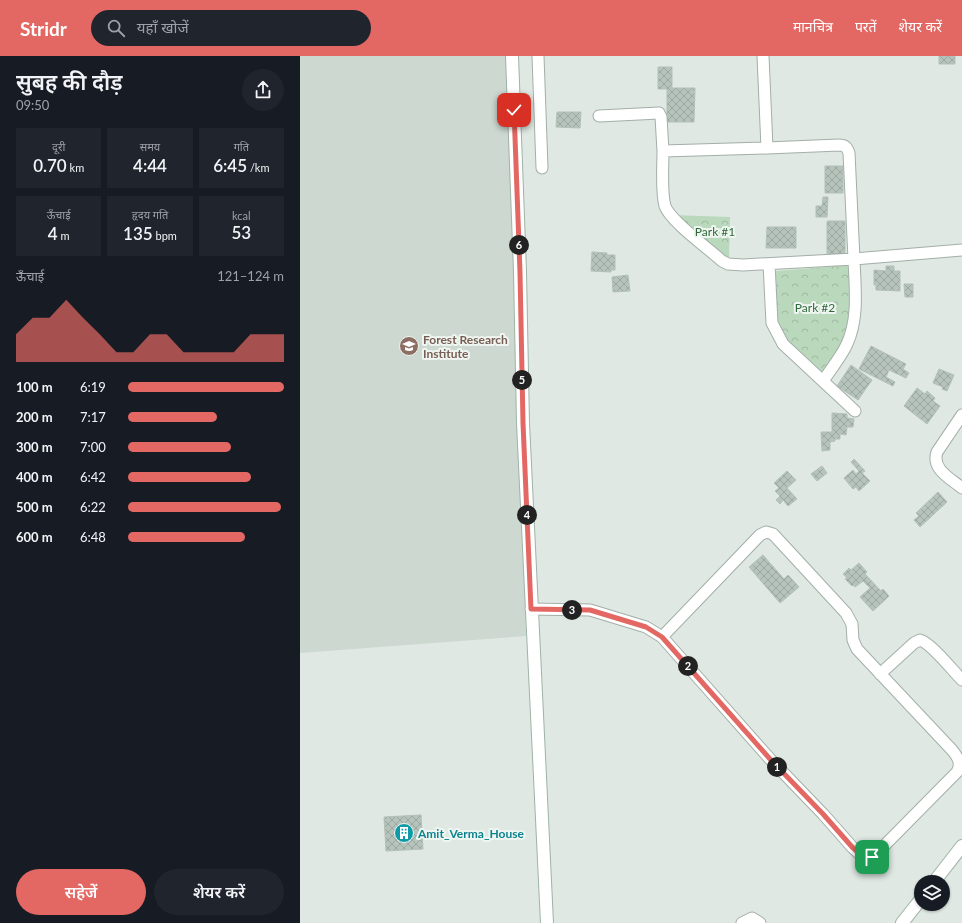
<!DOCTYPE html>
<html lang="hi">
<head>
<meta charset="utf-8">
<style>
  body { margin:0; font-family:Lato,"Noto Sans Devanagari",sans-serif; background:#20242c; color:#f1f3f6; height:100vh; display:flex; flex-direction:column; font-size:15px; white-space:nowrap }
  * { box-sizing:border-box; margin:0 }
  p { font-size:13px; color:#9ea1a6 }
  .icon { flex:none; width:22px; height:22px; fill:none; stroke:currentColor; stroke-width:2; stroke-linecap:round; stroke-linejoin:round }
  .map { position:relative; flex:1; overflow:hidden }
  .drawer { display:flex; flex-direction:column; background:#171b24; width:300px }
  .drawer>* { flex:none }
  .controls { position:absolute; left:614px; top:819px; display:grid; gap:8px }
  .controls a { display:grid; place-items:center; width:36px; height:36px; border-radius:50%; background:#171b24; box-shadow:0 1px 3px #0004; font-size:20px }
  .pin { position:absolute; display:grid; place-items:center; width:34px; height:34px; color:#fff; margin:-17px; border-radius:8px; box-shadow:0 2px 6px #0006 }
  .km { position:absolute; width:20px; height:20px; margin:-10px; border-radius:50%; background:#222; color:#fff; font-size:11px; line-height:20px; text-align:center }
  .round { display:grid; place-items:center; flex:none; width:42px; height:42px; border-radius:21px; background:#20242c }
  .head { display:flex; align-items:center; justify-content:space-between; height:68px; padding:0 16px }
  h1 { font-size:22px; font-weight:600; line-height:30px }
  .figures { display:grid; grid-template-columns:repeat(3,1fr); gap:6px; height:68px; padding:4px 16px }
  .figures div { display:grid; align-content:center; border-radius:0px; background:#20242c; text-align:center }
  .figures b { font-size:17px; font-weight:600 }
  .figures small { font-size:11px; font-weight:400 }
  .figures p { font-size:11px }
  .chart { height:112px; padding:8px 16px }
  .chart p { display:flex; justify-content:space-between }
  .chart svg { width:100%; height:72px; margin-top:4px; fill:#e36863; opacity:.7 }
  .cta { display:flex; gap:8px; margin-top:auto; padding:8px 16px }
  .cta a { flex:1; height:46px; border-radius:24px; background:#e36863; color:#fff; font-size:16px; font-weight:600; line-height:46px; text-align:center }
  .cta a+a { background:#20242c; color:#f1f3f6 }
  ul { padding:0 16px; list-style:none; font-size:13px }
  li { display:grid; grid-template-columns:64px 48px 1fr; align-items:center; height:30px }
  li i { height:10px; border-radius:5px; background:#e36863 }
  header { display:flex; align-items:center; gap:24px; box-sizing:border-box; height:56px; padding:0 20px; background:#e36863; color:#fff }
  header strong { font-size:19px }
  nav { display:flex; gap:22px; margin-inline-start:auto; font-size:14px }
  .search { width:280px; height:36px; background:#20242c; display:flex; align-items:center; gap:10px; box-sizing:border-box; padding:0 14px; border-radius:22px; color:#9ea1a6; font-size:15px }
  main { display:flex; flex:1; min-height:0 }
  .map>svg:first-child { display:block }
</style>
</head>
<body>
<header>
<strong>Stridr</strong>
<div class="search"><svg class="icon" aria-label="search" viewBox="0 0 24 24"><circle cx="10" cy="10" r="6"/><path d="M15 15l6 6"/></svg>यहाँ खोजें</div>
<nav><a>मानचित्र</a><a>परतें</a><a>शेयर करें</a></nav>
</header>
<main>
<section class="drawer">
<div class="head"><div><h1>सुबह की दौड़</h1><p>09:50</p></div><a class="round"><svg class="icon" aria-label="share" viewBox="0 0 24 24"><path d="M12 15V3M7 8l5-5 5 5M5 13v7h14v-7"/></svg></a></div>
<div class="figures">
<div><p>दूरी</p><b>0.70<small> km</small></b></div>
<div><p>समय</p><b>4:44</b></div>
<div><p>गति</p><b>6:45<small> /km</small></b></div>
</div>
<div class="figures">
<div><p>ऊँचाई</p><b>4<small> m</small></b></div>
<div><p>हृदय गति</p><b>135<small> bpm</small></b></div>
<div><p>kcal</p><b>53</b></div>
</div>
<div class="chart"><p><span>ऊँचाई</span>121–124 m</p>
<svg viewBox="0 0 160 44" preserveAspectRatio="none"><path d="M0 44V27L10 17L20 17L30 6L40 17L50 27L60 38L70 38L80 27L90 27L100 38L110 38L120 38L130 38L140 27L150 27L160 27V44z"/></svg>
</div>
<ul>
<li><b>100 m</b>6:19<i style="width:100%"></i></li>
<li><b>200 m</b>7:17<i style="width:57%"></i></li>
<li><b>300 m</b>7:00<i style="width:66%"></i></li>
<li><b>400 m</b>6:42<i style="width:79%"></i></li>
<li><b>500 m</b>6:22<i style="width:98%"></i></li>
<li><b>600 m</b>6:48<i style="width:75%"></i></li>
</ul>
<div class="cta"><a>सहेजें</a><a>शेयर करें</a></div>
</section>
<div class="map">
<svg width="662" height="867" viewBox="0 0 662 867">
  <defs>
    <pattern id="park-crowns" width="20" height="18" patternUnits="userSpaceOnUse"><rect width="20" height="18" fill="#bad8bc"/><path d="M2 6a3 3 0 1 1 6 0M12 15a3 3 0 1 1 6 0" fill="none" stroke="#a0baa2"/></pattern>
    <pattern id="building-cross-hatch" width="8" height="8" patternUnits="userSpaceOnUse"><rect width="8" height="8" fill="#b5c3bb"/><path d="M0 0l8 8M0 8l8-8" fill="none" stroke="#9ba8a1"/></pattern>
  </defs>
  <rect width="100%" height="100%" fill="#dfe8e2"/>
  <path fill="#cdd8d1" d="M0,0H210L226,580L0,597Z"/>
  <path fill="url(#park-crowns)" d="M372,159L430,161L429,207Z
    M552,209L554,253L541,295L525,318L487,284L476,266V215Z"/>
  <path fill="url(#building-cross-hatch)" stroke="#b2c1b8" d="M639,0H655V8H639Z
    M358,11H372V32H395L394,66H367V33H358Z
    M257,56H281L280,72L256,71Z
    M525,110H543V137H525Z
    M523,141H528L527,161H516V150H522Z
    M527,165H545V201L527,202Z
    M467,171H496V192H466Z
    M292,196L307,197V199H315V214H311V216L291,215Z
    M586,210H594V215H600V235L576,234V229H574V214L586,215Z
    M328,219L330,235L313,236L312,221Z
    M604,228H613V241H605Z
    M571,290L606,308L603,313L609,317L606,322L589,314L586,321L595,326L593,330L559,313Z
    M551,309L572,324L558,344L537,330Z
    M639,313L654,319L647,335L642,333L643,331L633,327Z
    M617,332L625,338L627,335L635,342L633,345L640,350L627,368L604,350Z
    M532,357L547,358V362L554,363L553,371H547L546,379L540,378V383H535V385L530,386V394L522,395L521,376H532Z
    M554,403L565,415L562,417L570,425L559,435L556,431L553,433L544,422L553,414L556,418L559,415L551,406Z
    M522,410L527,417L517,425L511,418Z
    M487,415L496,424L487,432L497,443L488,450L483,444L480,448L476,444L480,440L475,435L479,432L474,427Z
    M638,436L647,446L620,471L614,464L619,460L616,457Z
    M463,499L484,523L488,519L499,531L480,547L449,511Z
    M559,507L567,516L565,518L581,535L583,533L589,540L573,555L560,541L570,532L563,525L555,531L553,529L552,530L545,523L547,522L543,518L549,512L551,514Z
    M121,759L123,793L86,795L84,761Z"/>
  <g fill="none" stroke-linecap="round" stroke-linejoin="round">
    <g stroke="#a3afa8" stroke-width="13">
      <path id="street" d="M238,0L242,112
        M463,0L467,92L539,89C545,89 547,91 549,97L554,203L662,194
        M299,60L359,57L361,61L363,95
        M467,92L363,95C363,110 361,136 365,150C370,165 409,193 422,205L428,208L443,209L554,203C555,232 559,262 547,288C541,301 531,313 523,325
        M469,208L472,267L483,288L555,355
        M662,359L637,396C631,413 651,423 662,432
        M466,476L473,478L546,557L552,568L553,584L557,593L652,694C658,701 662,708 657,716L573,801L568,803L564,802L553,792L523,758L470,703L362,581L460,479Z
        M231,553L290,554L346,571L362,581
        M580,618L614,587L620,584C631,587 653,615 662,624
        M442,867L452,862L460,867"/>
    </g>
    <g stroke="#9fb3a8" stroke-width="14">
      <path id="secondary" d="M212,0L220,216L223,367L247,867
        M634,826L662,790
        M602,867L621,843"/>
    </g>
    <use href="#street" stroke="#fff" stroke-width="11"/>
    <use href="#secondary" stroke="#fff" stroke-width="12"/>
  </g>
  <g fill="none" stroke-linecap="round" stroke-linejoin="round">
    <g stroke="#fff" stroke-width="8">
      <path id="route" d="M214,54L220,216L223,367L231,553L290,554L346,571L362,581L470,703L523,758L553,792L564,802L568,803L572,801"/>
    </g>
    <use href="#route" stroke="#e36863" stroke-width="5"/>
  </g>
  <defs>
    <g id="university-disc" transform="scale(1)"><circle r="9.5" fill="#8d6e63" stroke="#eff6f1"/><path d="M0-5L7-2L0 1L-7-2ZM-4 1L0 2.5L4 1V4Q0 6-4 4Z" fill="#fff"/></g>
    <g id="building-disc" transform="scale(1)"><circle r="9.5" fill="#0f9aa8" stroke="#eff6f1"/><path d="M-4-6H4V6H1V3H-1V6H-4ZM-2.5-4.3h1.7v1.8h-1.7ZM.8-4.3h1.7v1.8H.8ZM-2.5-1h1.7V.8h-1.7ZM.8-1h1.7V.8H.8Z" fill="#fff"/></g>
  </defs>
  <g fill-rule="evenodd">
    <use href="#university-disc" x="109" y="290"/>
    <use href="#building-disc" x="104" y="777"/>
  </g>
  <g text-anchor="middle" dominant-baseline="central" stroke-width="4" stroke-linejoin="round" paint-order="stroke">
    <g font-size="12" fill="#31693b" stroke="#eff6f1">
      <text x="415" y="175">Park #1</text>
      <text x="515" y="251">Park #2</text>
    </g>
    <g font-size="12" font-weight="bold" fill="#785e54" stroke="#eff6f1" text-anchor="start">
      <text x="123" y="283">Forest Research<tspan x="123" dy="14">Institute</tspan></text>
    </g>
    <g font-size="12" font-weight="bold" fill="#0d838f" stroke="#eff6f1" text-anchor="start">
      <text x="118" y="777">Amit_Verma_House</text>
    </g>
  </g>
</svg>
<div class="controls">
<a><svg class="icon" aria-label="layers" viewBox="0 0 24 24"><path d="M12 4l9 5-9 5-9-5zM3 14l9 5 9-5"/></svg></a>
</div>
<div class="pin" style="left:572px;top:801px;background:#1e9e55"><svg class="icon" aria-label="arrive" viewBox="0 0 24 24"><path d="M6 21V4h12l-3 4 3 4H6"/></svg></div>
<div class="pin" style="left:214px;top:54px;background:#d93025"><svg class="icon" aria-label="check" viewBox="0 0 24 24"><path d="M5 12l5 5 9-10"/></svg></div>
<b class="km" style="left:477px;top:711px">1</b>
<b class="km" style="left:388px;top:610px">2</b>
<b class="km" style="left:272px;top:554px">3</b>
<b class="km" style="left:227px;top:459px">4</b>
<b class="km" style="left:222px;top:324px">5</b>
<b class="km" style="left:219px;top:189px">6</b>
</div>
</main>
</body>
</html>
